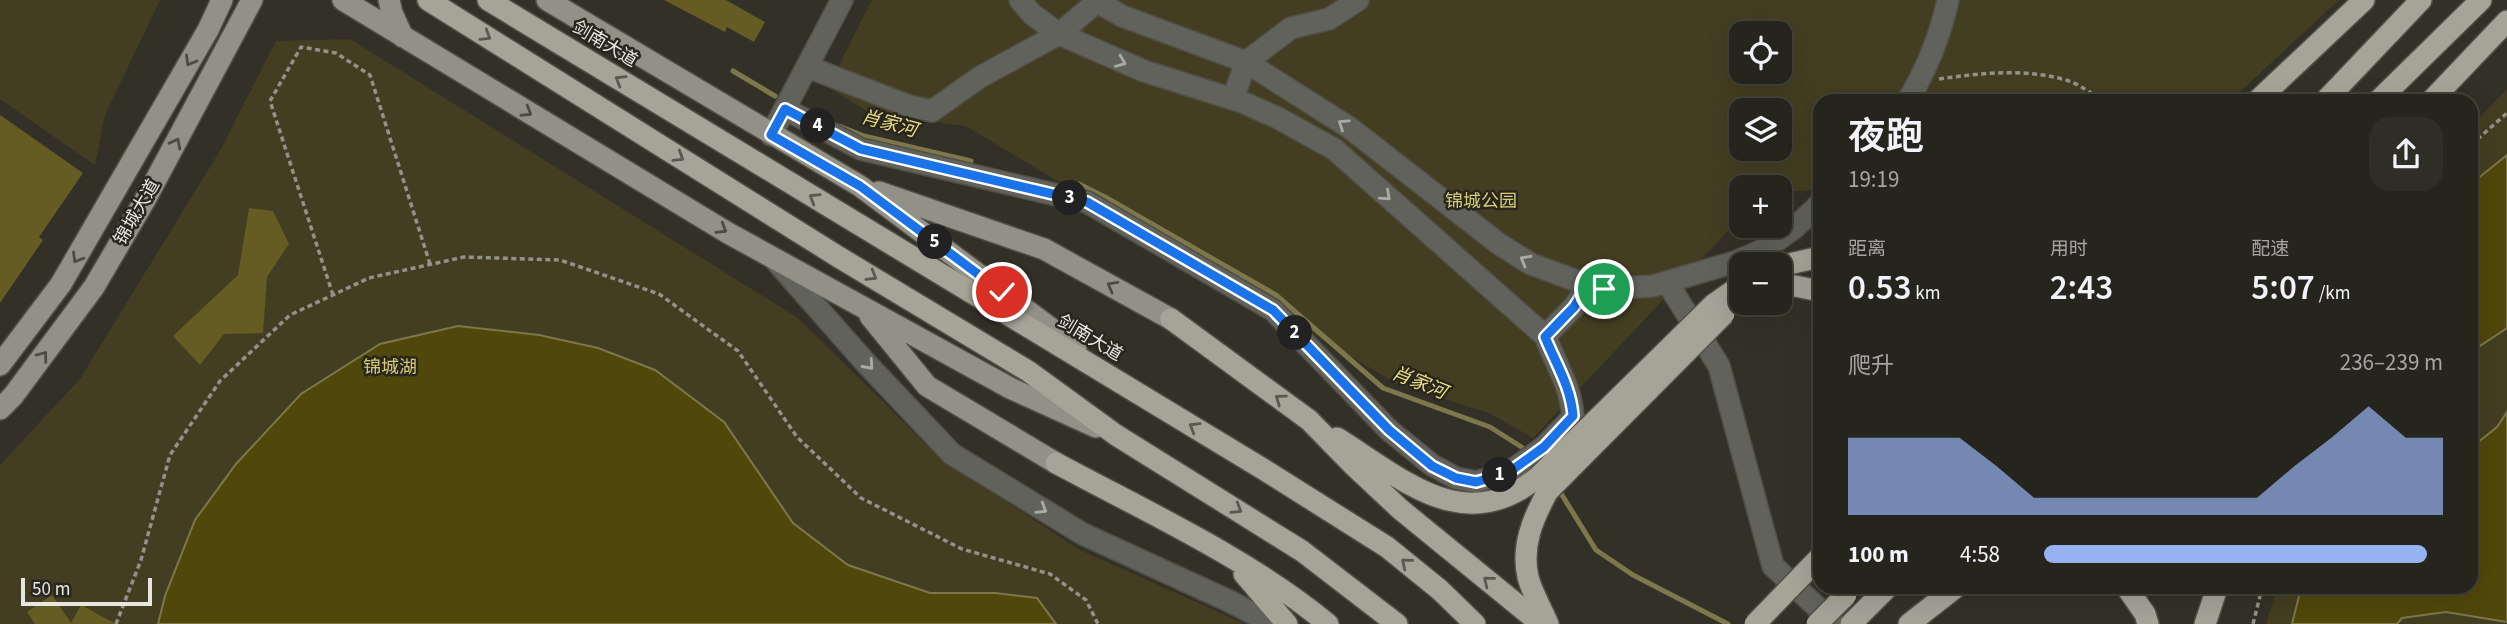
<!DOCTYPE html>
<html lang="zh">
<head>
<meta charset="utf-8">
<style>
  body { margin:0; font-family:"Source Sans 3","Noto Sans SC",sans-serif; background:#2e2d26; color:#f1f3f6; height:100vh; display:flex; flex-direction:column; font-size:26px; white-space:nowrap }
  * { box-sizing:border-box; margin:0 }
  p { font-size:23px; color:#a4a5a4 }
  .icon { flex:none; width:38px; height:38px; fill:none; stroke:currentColor; stroke-width:2; stroke-linecap:round; stroke-linejoin:round }
  .map { position:relative; flex:1; overflow:hidden }
  .panel { position:absolute; left:1813px; top:94px; width:665px; height:500px; display:flex; flex-direction:column; background:#26251d; border-radius:21px; box-shadow:0 7px 28px #0002,0 0 0 2px #42423b }
  .panel>* { flex:none }
  .tools { position:absolute; left:1729px; top:21px; display:grid; gap:14px }
  .tools a { display:grid; place-items:center; width:63px; height:63px; border-radius:14px; background:#26251d; box-shadow:0 7px 28px #0002,0 0 0 2px #42423b; font-size:35px }
  .scale { position:absolute; left:21px; bottom:18px; width:131px; box-sizing:border-box; padding-left:7px; border:4px solid #e7e6e0; border-top:0; font-size:19px; line-height:24px; white-space:nowrap; color:#e7e6e0; -webkit-text-stroke:5px #29271d; paint-order:stroke }
  .pin { position:absolute; display:grid; place-items:center; width:60px; height:60px; color:#fff; margin:-30px; border:4px solid #fff; border-radius:50%; box-shadow:0 2px 7px #0007 }
  .km { position:absolute; width:35px; height:35px; margin:-18px; border-radius:50%; background:#222; color:#fff; font-size:19px; line-height:35px; text-align:center }
  .round { display:grid; place-items:center; flex:none; width:74px; height:74px; border-radius:21px; background:#2e2d26 }
  .headline { display:flex; align-items:center; justify-content:space-between; height:119px; padding:0 35px }
  h1 { font-size:38px; font-weight:600; line-height:52px }
  .figures { display:grid; grid-template-columns:repeat(3,1fr); gap:10px; height:119px; padding:7px 35px }
  .figures div { display:grid; align-content:center }
  .figures b { font-size:35px; font-weight:600 }
  .figures small { font-size:19px; font-weight:400 }
  .figures p { font-size:19px }
  .chart { height:196px; padding:14px 35px }
  .chart p { display:flex; justify-content:space-between }
  .chart svg { width:100%; height:126px; margin-top:7px; fill:#95b2f1; opacity:.7 }
  ul { padding:0 35px; list-style:none; font-size:23px }
  li { display:grid; grid-template-columns:112px 84px 1fr; align-items:center; height:52px }
  li i { height:18px; border-radius:9px; background:#95b2f1 }
  .map>svg:first-child { display:block }
</style>
</head>
<body>
<div class="map">
<svg width="2507" height="624" viewBox="0 0 2507 624">
  <rect width="100%" height="100%" fill="#333127"/>
  <path fill="#433e21" fill-rule="evenodd" d="M0,0H160L105,115L95,165L0,99Z
    M872,0H2339L2230,101L1820,102V190L1780,192V187H1741V217L1533,438L1489,413L1397,384L966,126L871,114L828,87ZM1741,33H1780V72H1741ZM1741,110H1780V149H1741Z
    M350,39L798,318L938,456L1078,549L1245,624H0V465L80,379L221,149L276,41Z
    M2507,89V624H2266L2277,588H2471V126Z"/>
  <path fill="#50470b" stroke="#7d774b" stroke-width="2" d="M2507,155V328L2477,348L2471,357V184Z
    M458,326L539,335L598,348L655,370L724,422L793,523L848,565L930,593H995L1037,598L1056,624H158L165,596L195,520L236,464L301,394L380,344Z
    M2507,412V622L2446,612L2402,618L2397,624H2292L2301,588H2471V448L2497,427Z"/>
  <g fill="none" stroke-linecap="round" stroke-linejoin="round">
    <path stroke="#7d774b" stroke-width="5" d="M733,71L775,96
      M839,126L864,136L971,161
      M1079,184L1105,197L1276,295L1383,388L1490,427L1523,448L1528,453
      M1557,487L1596,550L1633,575L1728,624"/>
  </g>
  <path fill="#655c24" d="M664,0H726L765,22L754,42L727,27L725,32Z
    M0,115L83,173L39,237L43,240L0,303Z
    M249,208L273,211L289,244L267,277L263,333L224,334L200,365L173,336L238,275Z
    M52,595L71,623L81,605L116,624H35L27,612Z"/>
  <g fill="none" stroke-linecap="round" stroke-linejoin="round">
    <g stroke="#504e45" stroke-width="24">
      <path id="minor" d="M1094,0L1122,16L1246,62L1350,128L1499,244L1531,264L1588,285L1604,289L1653,286L1735,262L1765,249L1794,228L1820,204
        M808,67L909,106L932,111L980,77L1059,34L1099,0
        M1233,99L1246,62L1291,28L1329,19L1358,0
        M1907,102C1927,69 1940,37 1948,0
        M785,109L861,149L1087,202L1273,310L1389,430L1432,465L1456,478L1476,482L1508,473L1544,447L1573,417C1571,387 1556,364 1545,336L1334,149L1278,118L1242,102L1144,71L1059,34L1032,14L1020,0
        M771,135L842,0
        M776,261L865,362L952,454L1083,534L1229,601L1260,617L1268,624
        M1667,282L1719,366L1773,566L1835,624
        M1545,336L1574,307L1588,285"/>
    </g>
    <g stroke="#504e45" stroke-width="24">
      <path id="major" d="M343,0L728,233L1010,388L1096,427
        M389,0L392,13L403,37
        M547,0L860,186L1076,347
        M879,192L1044,249L1171,319
        M870,316L927,386L1056,463
        M0,365L61,284L208,30L222,0
        M0,409L13,396L94,287L145,200L252,0"/>
    </g>
    <g stroke="#504e45" stroke-width="24">
      <path id="highway" d="M428,0L837,256L1028,371L1116,435L1302,551L1397,624
        M488,0L1263,469L1387,547L1440,590L1475,624
        M2256,102L2364,0
        M2324,102L2421,0
        M2377,102L2481,0
        M2430,102L2507,21
        M1780,266L1820,257
        M1780,288L1795,286L1820,291
        M1714,304L1741,285
        M1171,319L1309,420L1352,464L1400,509L1541,624
        M1337,438C1403,479 1464,538 1538,477
        M1056,463C1147,512 1248,558 1328,624
        M1548,491C1533,518 1521,546 1528,577C1532,593 1542,609 1548,624
        M1244,574L1287,624
        M2127,588L2145,614L2148,624
        M1851,624L1887,588
        M1909,624L1955,588
        M2205,624L2217,588"/>
    </g>
    <path stroke="#93928a" stroke-width="3.5" stroke-dasharray="5 3.5" stroke-linecap="butt" d="M1939,79C1982,73 2024,68 2066,80C2080,84 2093,95 2105,102
      M2471,145L2507,113
      M333,295L270,101L301,47L336,53L370,75L430,264
      M116,624L141,560L170,455L220,381L290,315L369,278L464,257L560,260L659,294L738,351L797,437L861,498L962,549L1050,574L1086,600L1098,624
      M2253,624L2262,588"/>
    <use href="#minor" stroke="#62625c" stroke-width="21"/>
    <use href="#major" stroke="#929187" stroke-width="21"/>
    <use href="#highway" stroke="#a5a497" stroke-width="21"/>
    <g stroke="#504e45" stroke-width="24" stroke-linecap="butt">
      <path id="highway-bridge" d="M1538,477L1714,304
        M1548,491L1724,314
        M1755,624L1820,557
        M1817,624L1846,595"/>
    </g>
    <use href="#highway-bridge" stroke="#a5a497" stroke-width="21"/>
  </g>
  <defs><path id="oneway-chevron" d="M-2-3.5L2.5 0L-2 3.5" fill="none" stroke-width="1.6" stroke-linecap="round" stroke-linejoin="round" transform="scale(1.75)"/></defs>
  <g stroke="#5b594e">
    <use href="#oneway-chevron" transform="translate(486 36) rotate(32)"/>
    <use href="#oneway-chevron" transform="translate(620 80) rotate(-149)"/>
    <use href="#oneway-chevron" transform="translate(679 157) rotate(32)"/>
    <use href="#oneway-chevron" transform="translate(814 198) rotate(-149)"/>
    <use href="#oneway-chevron" transform="translate(872 276) rotate(31)"/>
    <use href="#oneway-chevron" transform="translate(1280 399) rotate(-144)"/>
    <use href="#oneway-chevron" transform="translate(1194 427) rotate(-149)"/>
    <use href="#oneway-chevron" transform="translate(1237 509) rotate(32)"/>
    <use href="#oneway-chevron" transform="translate(1406 563) rotate(-141)"/>
    <use href="#oneway-chevron" transform="translate(1488 581) rotate(-141)"/>
  </g>
  <g stroke="#4e4c42">
    <use href="#oneway-chevron" transform="translate(190 61) rotate(120)"/>
    <use href="#oneway-chevron" transform="translate(527 112) rotate(31)"/>
    <use href="#oneway-chevron" transform="translate(176 143) rotate(-62)"/>
    <use href="#oneway-chevron" transform="translate(722 229) rotate(31)"/>
    <use href="#oneway-chevron" transform="translate(77 258) rotate(121)"/>
    <use href="#oneway-chevron" transform="translate(1112 286) rotate(-151)"/>
    <use href="#oneway-chevron" transform="translate(43 356) rotate(-53)"/>
  </g>
  <g stroke="#ababa5">
    <use href="#oneway-chevron" transform="translate(1121 62) rotate(22)"/>
    <use href="#oneway-chevron" transform="translate(1343 124) rotate(-146)"/>
    <use href="#oneway-chevron" transform="translate(1386 196) rotate(42)"/>
    <use href="#oneway-chevron" transform="translate(1525 260) rotate(-150)"/>
    <use href="#oneway-chevron" transform="translate(869 365) rotate(48)"/>
    <use href="#oneway-chevron" transform="translate(1042 509) rotate(31)"/>
  </g>
  <g fill="none" stroke-linecap="round" stroke-linejoin="round">
    <g stroke="#fff" stroke-width="14">
      <path id="route" d="M1002,292L860,186L771,135L785,109L861,149L1087,202L1273,310L1389,430L1432,466L1456,478L1476,482L1508,473L1544,447L1573,416C1571,387 1556,364 1545,337L1574,307L1588,285L1604,289"/>
    </g>
    <use href="#route" stroke="#1a73e8" stroke-width="9"/>
  </g>
  <g text-anchor="middle" dominant-baseline="central" stroke-width="5" stroke-linejoin="round" paint-order="stroke">
    <g font-size="18" fill="#e7e6e0" stroke="#29271d">
      <text transform="translate(605 44) rotate(31)">剑南大道</text>
      <text transform="translate(137 212) rotate(-60)">锦城大道</text>
      <text transform="translate(1090 338) rotate(31)">剑南大道</text>
    </g>
    <g font-size="18" fill="#d8cb77" stroke="#29271d">
      <text x="1481" y="201">锦城公园</text>
      <text x="390" y="367">锦城湖</text>
    </g>
    <g font-size="19" font-style="italic" fill="#e9dc87" stroke="#29271d">
      <text transform="translate(889 124) rotate(15)">肖家河</text>
      <text transform="translate(1419 383) rotate(22)">肖家河</text>
    </g>
  </g>
</svg>
<div class="tools">
<a><svg class="icon" aria-label="locate" viewBox="0 0 24 24"><circle cx="12" cy="12" r="6"/><path d="M12 2v4M12 18v4M2 12h4M18 12h4"/></svg></a>
<a><svg class="icon" aria-label="layers" viewBox="0 0 24 24"><path d="M12 4l9 5-9 5-9-5zM3 14l9 5 9-5"/></svg></a>
<a>+</a>
<a>−</a>
</div>
<div class="scale">50 m</div>
<div class="pin" style="left:1604px;top:289px;background:#1e9e55"><svg class="icon" aria-label="arrive" viewBox="0 0 24 24"><path d="M6 21V4h12l-3 4 3 4H6"/></svg></div>
<div class="pin" style="left:1002px;top:292px;background:#d93025"><svg class="icon" aria-label="check" viewBox="0 0 24 24"><path d="M5 12l5 5 9-10"/></svg></div>
<b class="km" style="left:1500px;top:475px">1</b>
<b class="km" style="left:1295px;top:333px">2</b>
<b class="km" style="left:1070px;top:198px">3</b>
<b class="km" style="left:818px;top:126px">4</b>
<b class="km" style="left:935px;top:242px">5</b>
<section class="panel">
<div class="headline"><div><h1>夜跑</h1><p>19:19</p></div><a class="round"><svg class="icon" aria-label="share" viewBox="0 0 24 24"><path d="M12 15V3M7 8l5-5 5 5M5 13v7h14v-7"/></svg></a></div>
<div class="figures">
<div><p>距离</p><b>0.53<small> km</small></b></div>
<div><p>用时</p><b>2:43</b></div>
<div><p>配速</p><b>5:07<small> /km</small></b></div>
</div>
<div class="chart"><p><span>爬升</span>236–239 m</p>
<svg viewBox="0 0 160 44" preserveAspectRatio="none"><path d="M0 44V17L10 17L20 17L30 17L40 27L50 38L60 38L70 38L80 38L90 38L100 38L110 38L120 27L130 17L140 6L150 17L160 17V44z"/></svg>
</div>
<ul>
<li><b>100 m</b>4:58<i style="width:96%"></i></li>
</ul>
</section>
</div>
</body>
</html>
